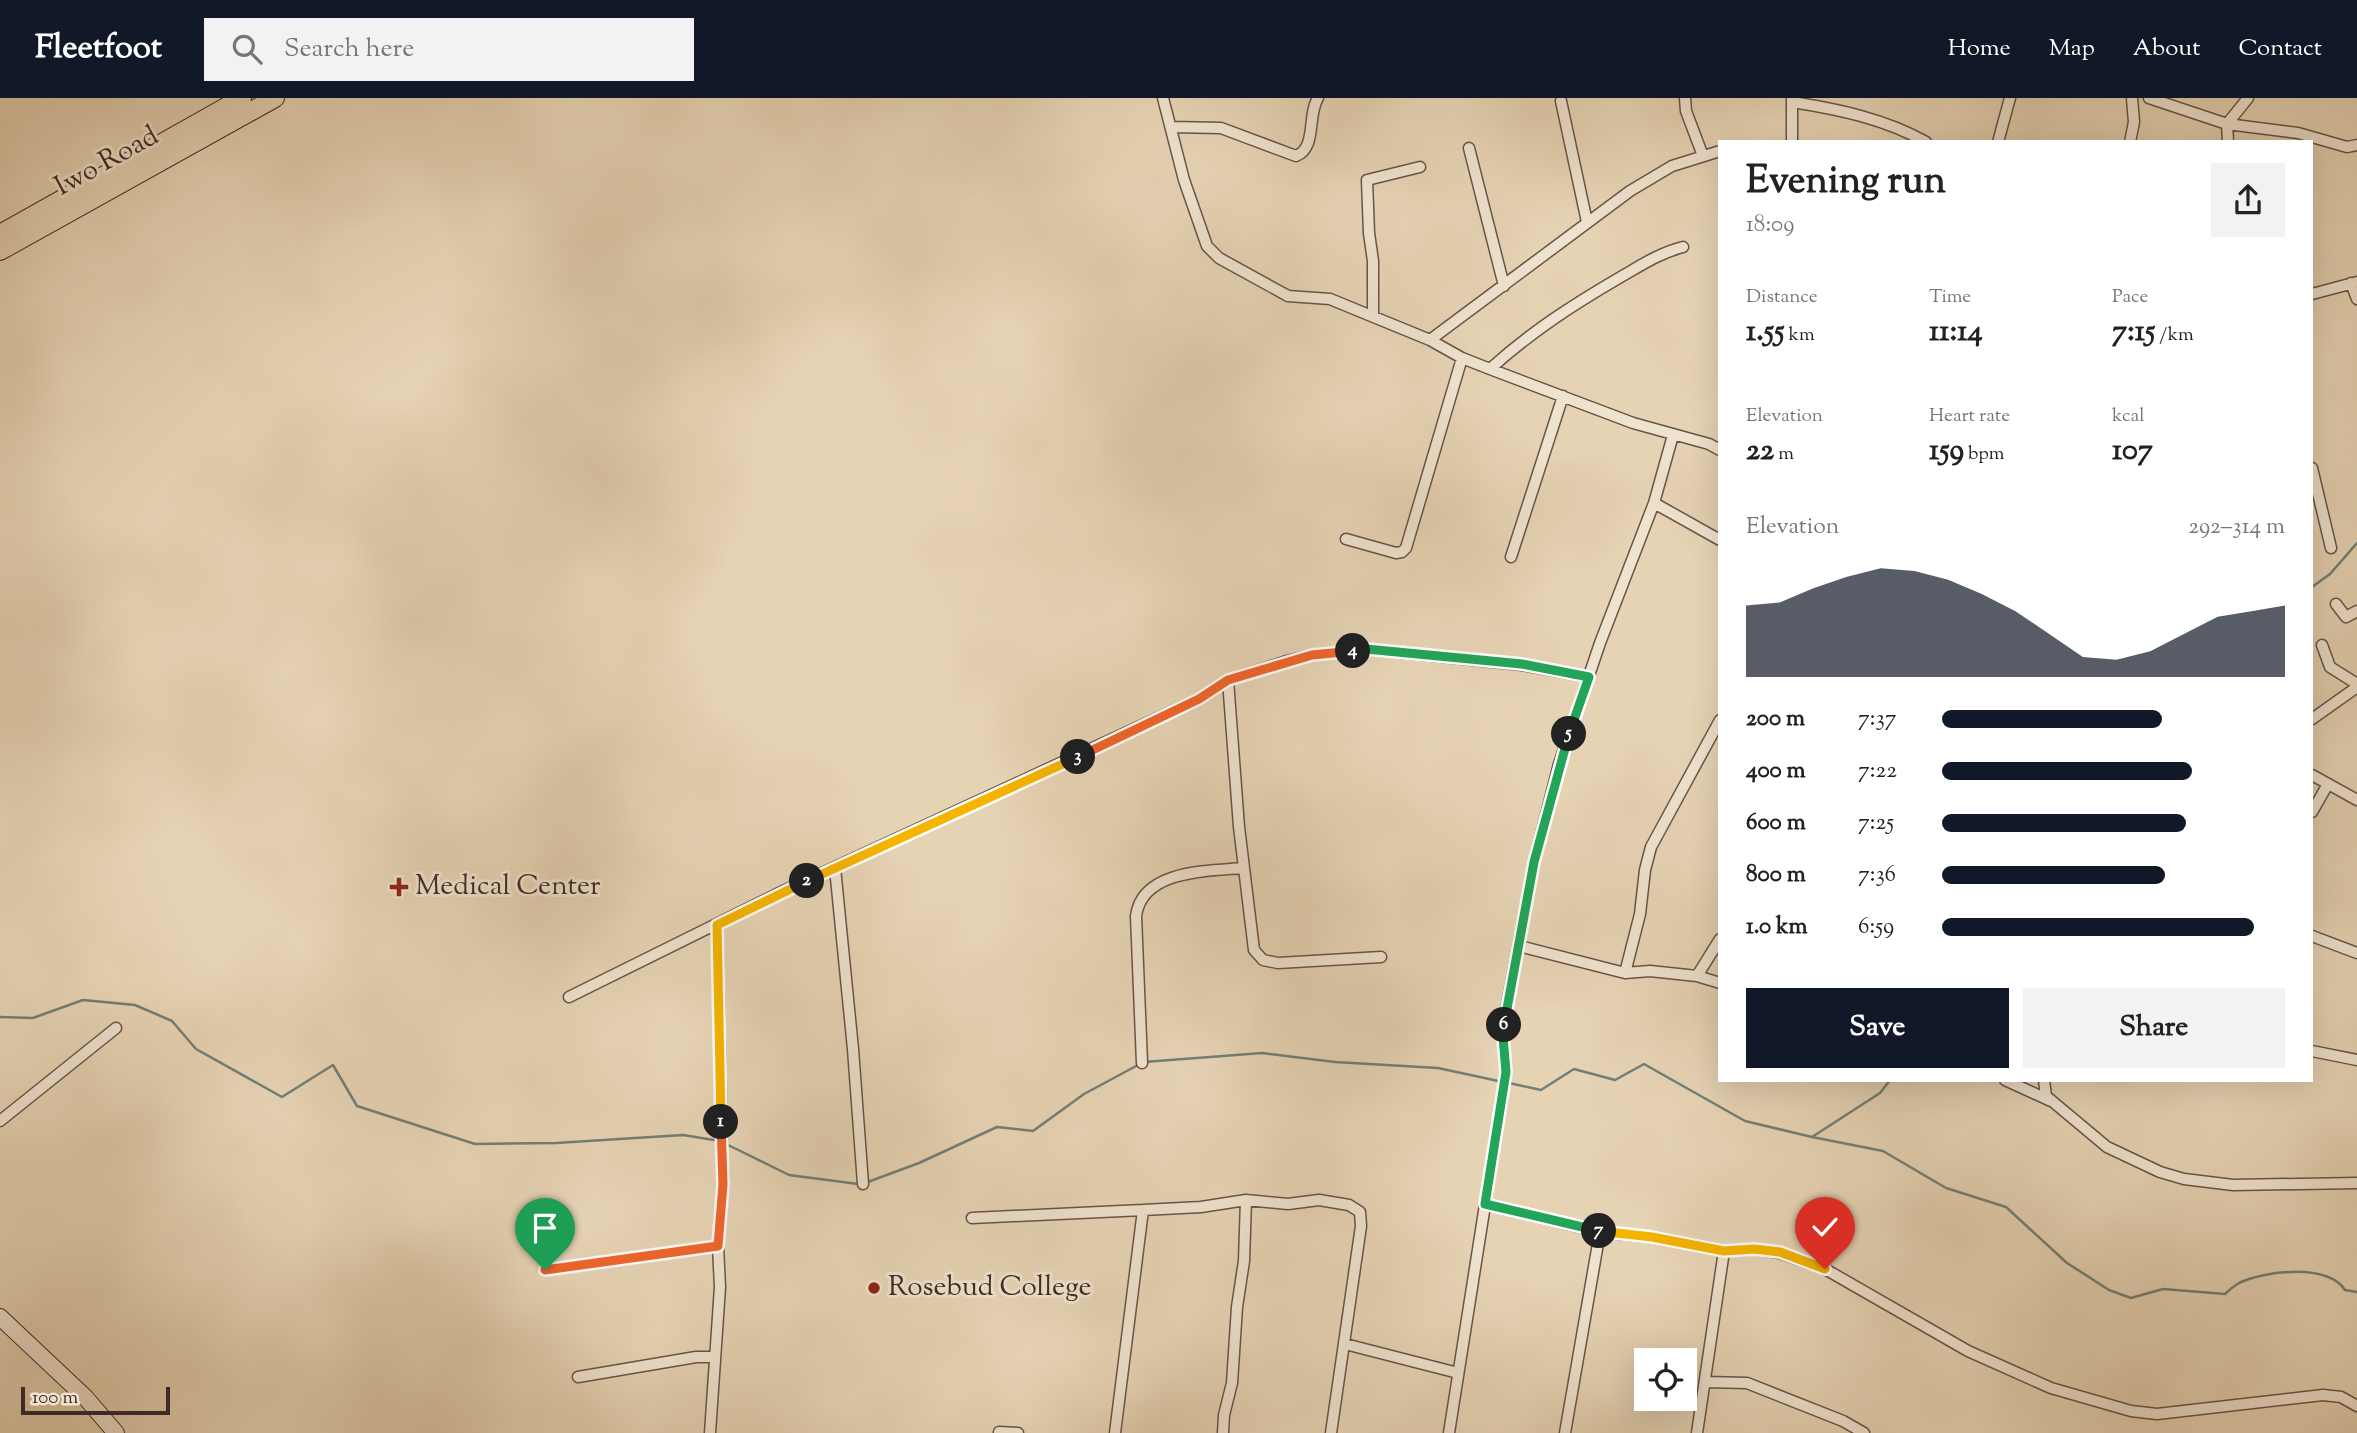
<!DOCTYPE html>
<html lang="en">
<head>
<meta charset="utf-8">
<style>
  body { margin:0; font-family:"Sorts Mill Goudy",serif; background:#f2f2f2; color:#222; height:100vh; display:flex; flex-direction:column; font-size:26px; white-space:nowrap }
  * { box-sizing:border-box; margin:0 }
  p { font-size:23px; color:#767676 }
  .icon { flex:none; width:38px; height:38px; fill:none; stroke:currentColor; stroke-width:2; stroke-linecap:round; stroke-linejoin:round }
  .map { position:relative; flex:1; overflow:hidden }
  .drawer { position:absolute; left:1718px; top:42px; width:595px; height:942px; display:flex; flex-direction:column; background:#fff; border-radius:0px; box-shadow:0 7px 28px #0002 }
  .drawer>* { flex:none }
  .tools { position:absolute; left:1634px; top:1250px; display:grid; gap:14px }
  .tools a { display:grid; place-items:center; width:63px; height:63px; border-radius:0px; background:#fff; box-shadow:0 7px 28px #0002; font-size:35px }
  .scale { position:absolute; left:21px; bottom:18px; width:149px; box-sizing:border-box; padding-left:7px; border:4px solid #3d2b24; border-top:0; font-size:19px; line-height:24px; white-space:nowrap; color:#3d2b24; -webkit-text-stroke:5px #efe2ce; paint-order:stroke }
  .pin { position:absolute; display:grid; place-items:center; width:60px; height:60px; color:#fff; margin:-72px -30px; border-radius:50% 50% 50% 0; rotate:-45deg; box-shadow:0 0 7px #0007 }
  .pin .icon { rotate:45deg }
  .km { position:absolute; width:35px; height:35px; margin:-18px; border-radius:50%; background:#222; color:#fff; font-size:19px; line-height:35px; text-align:center }
  .round { display:grid; place-items:center; flex:none; width:74px; height:74px; border-radius:0px; background:#f2f2f2 }
  .headline { display:flex; align-items:center; justify-content:space-between; height:119px; padding:0 28px }
  h1 { font-size:38px; font-weight:800; line-height:52px }
  .figures { display:grid; grid-template-columns:repeat(3,1fr); gap:10px; height:119px; padding:7px 28px }
  .figures div { display:grid; align-content:center }
  .figures b { font-size:30px; font-weight:800 }
  .figures small { font-size:19px; font-weight:400 }
  .figures p { font-size:19px }
  .chart { height:196px; padding:14px 28px }
  .chart p { display:flex; justify-content:space-between }
  .chart svg { width:100%; height:126px; margin-top:7px; fill:#111827; opacity:.7 }
  .primary-button { display:flex; gap:14px; margin-top:auto; padding:14px 28px }
  .primary-button a { flex:1; height:80px; border-radius:0px; background:#111827; color:#fff; font-size:28px; font-weight:800; line-height:80px; text-align:center }
  .primary-button a+a { background:#f2f2f2; color:#222 }
  ul { padding:0 28px; list-style:none; font-size:23px }
  li { display:grid; grid-template-columns:112px 84px 1fr; align-items:center; height:52px }
  li i { height:18px; border-radius:9px; background:#111827 }
  header { display:flex; align-items:center; gap:42px; box-sizing:border-box; height:98px; padding:0 35px; background:#111827; color:#fff }
  header strong { font-size:33px }
  nav { display:flex; gap:38px; margin-inline-start:auto; font-size:24px }
  .search { width:490px; height:63px; background:#f2f2f2; display:flex; align-items:center; gap:18px; box-sizing:border-box; padding:0 24px; border-radius:0px; color:#767676; font-size:26px }
  .map>svg:first-child { display:block }
</style>
</head>
<body>
<header>
<strong>Fleetfoot</strong>
<div class="search"><svg class="icon" aria-label="search" viewBox="0 0 24 24"><circle cx="10" cy="10" r="6"/><path d="M15 15l6 6"/></svg>Search here</div>
<nav><a>Home</a><a>Map</a><a>About</a><a>Contact</a></nav>
</header>
<div class="map">
<svg width="2357" height="1335" viewBox="0 0 2357 1335">
  <rect width="100%" height="100%" fill="#e6d3b4"/>
  <filter id="stains"><feTurbulence type="fractalNoise" baseFrequency=".00286" numOctaves="4"/><feColorMatrix values="0 0 0 0 .2 0 0 0 0 .09 0 0 0 0 .02 0 0 0 .5 -.17"/></filter>
  <radialGradient id="worn" r=".72"><stop offset=".6" stop-color="#630" stop-opacity="0"/><stop offset="1" stop-color="#630" stop-opacity=".3"/></radialGradient>
  <g fill="none" stroke-linecap="round" stroke-linejoin="round">
    <path stroke="#727f77" stroke-width="2.5" d="M2312,489L2330,476L2357,445
      M0,919L33,920L83,902L135,907L172,923L196,951L282,999L333,967L357,1008L475,1046L556,1045L683,1037L720,1043
      M1144,964L1262,955L1335,964L1438,970L1503,984
      M1509,985L1541,992L1574,971L1615,982L1644,966L1745,1023L1812,1039L1883,1053L1946,1090L2006,1109L2067,1165L2109,1192L2131,1200L2163,1191L2225,1196C2229,1192 2234,1188 2239,1185C2264,1173 2327,1165 2345,1192L2357,1194
      M1812,1039L1880,995L1890,982
      M726,1046L789,1077L858,1086
      M865,1085L919,1065L997,1029L1033,1033L1084,996L1138,967"/>
    <g stroke="#675548" stroke-width="13">
      <path id="street" d="M1163,0L1184,82L1207,148L1219,160L1288,198L1330,201L1430,242L1462,260L1490,271L1633,325L1709,346L1720,352
        M1685,0L1686,13L1703,58
        M2149,0L2227,26L2298,35L2347,49L2357,47
        M1561,3L1587,124
        M1792,4C1838,11 1885,21 1926,44
        M1171,29L1221,30L1296,58C1317,50 1307,17 1318,0
        M1792,44V0
        M1998,44L2010,0
        M2130,44L2134,24L2132,0
        M2228,44L2227,26L2248,0
        M1469,50L1504,188
        M2351,185L2357,201
        M2312,196L2357,184
        M1373,218V163L1369,135L1367,82L1420,69
        M1430,242L1630,93L1672,68L1720,53
        M1490,271C1531,234 1571,208 1619,180C1640,168 1659,155 1683,149
        M2312,370L2331,450
        M1654,405L1720,442
        M1346,441L1396,455L1402,454L1406,450L1462,260
        M1511,459L1563,298
        M2336,506L2346,519L2357,513
        M2322,547L2330,569L2357,586
        M1228,582L1239,729L1254,852L1263,862L1278,865L1381,859
        M2312,621L2357,589
        M2312,677L2357,702
        M2312,714L2328,686
        M835,770L853,951L863,1086
        M2312,838L2357,855
        M1519,848L1625,875L1650,873L1697,878L1720,885
        M1625,875L1640,816L1645,772L1651,749L1720,622
        M1697,878L1720,841
        M569,899L777,796L1199,601L1228,582L1287,563L1312,557L1366,551L1522,567L1589,579
        M2312,953L2357,962
        M1142,965L1136,818C1142,772 1207,773 1243,770
        M2005,982L2051,1003
        M2044,982L2046,998L2107,1049L2160,1074L2184,1081L2233,1087L2357,1085
        M0,1023L116,930
        M1485,1106L1600,1134L1652,1139L1724,1153L1754,1151L1780,1155L1825,1171L1968,1253L2051,1290L2131,1313L2157,1316L2323,1297L2341,1299L2357,1308
        M972,1120L1143,1112
        M545,1172L718,1148
        M1345,1246L1458,1275
        M578,1279L696,1259H715
        M1706,1284L1747,1285L1843,1323L1864,1335
        M999,1334L1018,1335
        M710,1335L720,1189L718,1148L723,1086L717,827
        M1115,1335L1143,1112L1201,1109L1246,1102L1288,1106L1319,1102L1349,1107L1360,1114L1361,1128L1331,1335
        M1223,1335L1224,1317L1232,1285L1237,1209L1244,1163L1246,1102
        M1449,1335L1506,974L1503,939L1504,923L1534,764L1559,666L1600,545L1654,405L1673,337
        M1565,1335L1600,1134
        M1697,1335L1724,1153"/>
    </g>
    <g stroke="#3d2b24" stroke-width="18">
      <path id="secondary" d="M0,1219L85,1299L116,1335"/>
    </g>
    <g stroke="#3d2b24" stroke-width="20">
      <path id="primary" d="M0,136L242,0
        M0,153L275,0"/>
    </g>
    <use href="#street" stroke="#efe2ce" stroke-width="10"/>
    <use href="#secondary" stroke="#efe2ce" stroke-width="16"/>
    <use href="#primary" stroke="#e6d3b4" stroke-width="18"/>
  </g>
  <g fill="none" stroke-linecap="round" stroke-linejoin="round">
    <g stroke="#fff" stroke-width="14">
      <path id="split-1" d="M545,1172L718,1148L723,1086L721,1024"/>
    </g>
    <g stroke="#fff" stroke-width="14">
      <path id="split-2" d="M721,1024L717,827L807,783"/>
    </g>
    <g stroke="#fff" stroke-width="14">
      <path id="split-3" d="M807,783L1078,659"/>
    </g>
    <g stroke="#fff" stroke-width="14">
      <path id="split-4" d="M1078,659L1199,601L1228,582L1312,557L1353,553"/>
    </g>
    <g stroke="#fff" stroke-width="14">
      <path id="split-5" d="M1353,553L1366,551L1522,566L1589,579L1569,636"/>
    </g>
    <g stroke="#fff" stroke-width="14">
      <path id="split-6" d="M1504,927L1534,764L1569,636"/>
    </g>
    <g stroke="#fff" stroke-width="14">
      <path id="split-7" d="M1504,927L1503,939L1506,974L1485,1106L1599,1133"/>
    </g>
    <g stroke="#fff" stroke-width="14">
      <path id="split-8" d="M1599,1133L1652,1139L1724,1153L1754,1151L1780,1154L1825,1171"/>
    </g>
    <use href="#split-1" stroke="#f0652b" stroke-width="9"/>
    <use href="#split-2" stroke="#f5b400" stroke-width="9"/>
    <use href="#split-3" stroke="#f5b400" stroke-width="9"/>
    <use href="#split-4" stroke="#f0652b" stroke-width="9"/>
    <use href="#split-5" stroke="#22a559" stroke-width="9"/>
    <use href="#split-6" stroke="#22a559" stroke-width="9"/>
    <use href="#split-7" stroke="#22a559" stroke-width="9"/>
    <use href="#split-8" stroke="#f5b400" stroke-width="9"/>
  </g>
  <g fill="#8f2418" stroke="#efe2ce" stroke-width="2.5">
    <path d="M395.5 778.5h7v7h7v7h-7v7h-7v-7h-7v-7h7z"/>
    <circle cx="874" cy="1190" r="7"/>
  </g>
  <g text-anchor="middle" dominant-baseline="central" stroke-width="6" stroke-linejoin="round" paint-order="stroke">
    <g font-size="28" fill="#3d2b24" stroke="#efe2ce">
      <text transform="translate(107 64) rotate(-29)">Iwo Road</text>
    </g>
    <g font-size="28" fill="#3d2b24" stroke="#efe2ce" text-anchor="start">
      <text x="415" y="789">Medical Center</text>
      <text x="888" y="1190">Rosebud College</text>
    </g>
  </g>
  <rect width="100%" height="100%" filter="url(#stains)"/>
  <rect width="100%" height="100%" fill="url(#worn)"/>
</svg>
<div class="tools">
<a><svg class="icon" aria-label="locate" viewBox="0 0 24 24"><circle cx="12" cy="12" r="6"/><path d="M12 2v4M12 18v4M2 12h4M18 12h4"/></svg></a>
</div>
<div class="scale">100 m</div>
<div class="pin" style="left:545px;top:1172px;background:#1e9e55"><svg class="icon" aria-label="arrive" viewBox="0 0 24 24"><path d="M6 21V4h12l-3 4 3 4H6"/></svg></div>
<div class="pin" style="left:1825px;top:1171px;background:#d93025"><svg class="icon" aria-label="check" viewBox="0 0 24 24"><path d="M5 12l5 5 9-10"/></svg></div>
<b class="km" style="left:721px;top:1024px">1</b>
<b class="km" style="left:807px;top:783px">2</b>
<b class="km" style="left:1078px;top:659px">3</b>
<b class="km" style="left:1353px;top:553px">4</b>
<b class="km" style="left:1569px;top:636px">5</b>
<b class="km" style="left:1504px;top:927px">6</b>
<b class="km" style="left:1599px;top:1133px">7</b>
<section class="drawer">
<div class="headline"><div><h1>Evening run</h1><p>18:09</p></div><a class="round"><svg class="icon" aria-label="share" viewBox="0 0 24 24"><path d="M12 15V3M7 8l5-5 5 5M5 13v7h14v-7"/></svg></a></div>
<div class="figures">
<div><p>Distance</p><b>1.55<small> km</small></b></div>
<div><p>Time</p><b>11:14</b></div>
<div><p>Pace</p><b>7:15<small> /km</small></b></div>
</div>
<div class="figures">
<div><p>Elevation</p><b>22<small> m</small></b></div>
<div><p>Heart rate</p><b>159<small> bpm</small></b></div>
<div><p>kcal</p><b>107</b></div>
</div>
<div class="chart"><p><span>Elevation</span>292–314 m</p>
<svg viewBox="0 0 160 44" preserveAspectRatio="none"><path d="M0 44V19L10 18L20 13L30 9L40 6L50 7L60 10L70 15L80 21L90 29L100 37L110 38L120 35L130 29L140 23L150 21L160 19V44z"/></svg>
</div>
<ul>
<li><b>200 m</b>7:37<i style="width:64%"></i></li>
<li><b>400 m</b>7:22<i style="width:73%"></i></li>
<li><b>600 m</b>7:25<i style="width:71%"></i></li>
<li><b>800 m</b>7:36<i style="width:65%"></i></li>
<li><b>1.0 km</b>6:59<i style="width:91%"></i></li>
</ul>
<div class="primary-button"><a>Save</a><a>Share</a></div>
</section>
</div>
</body>
</html>
